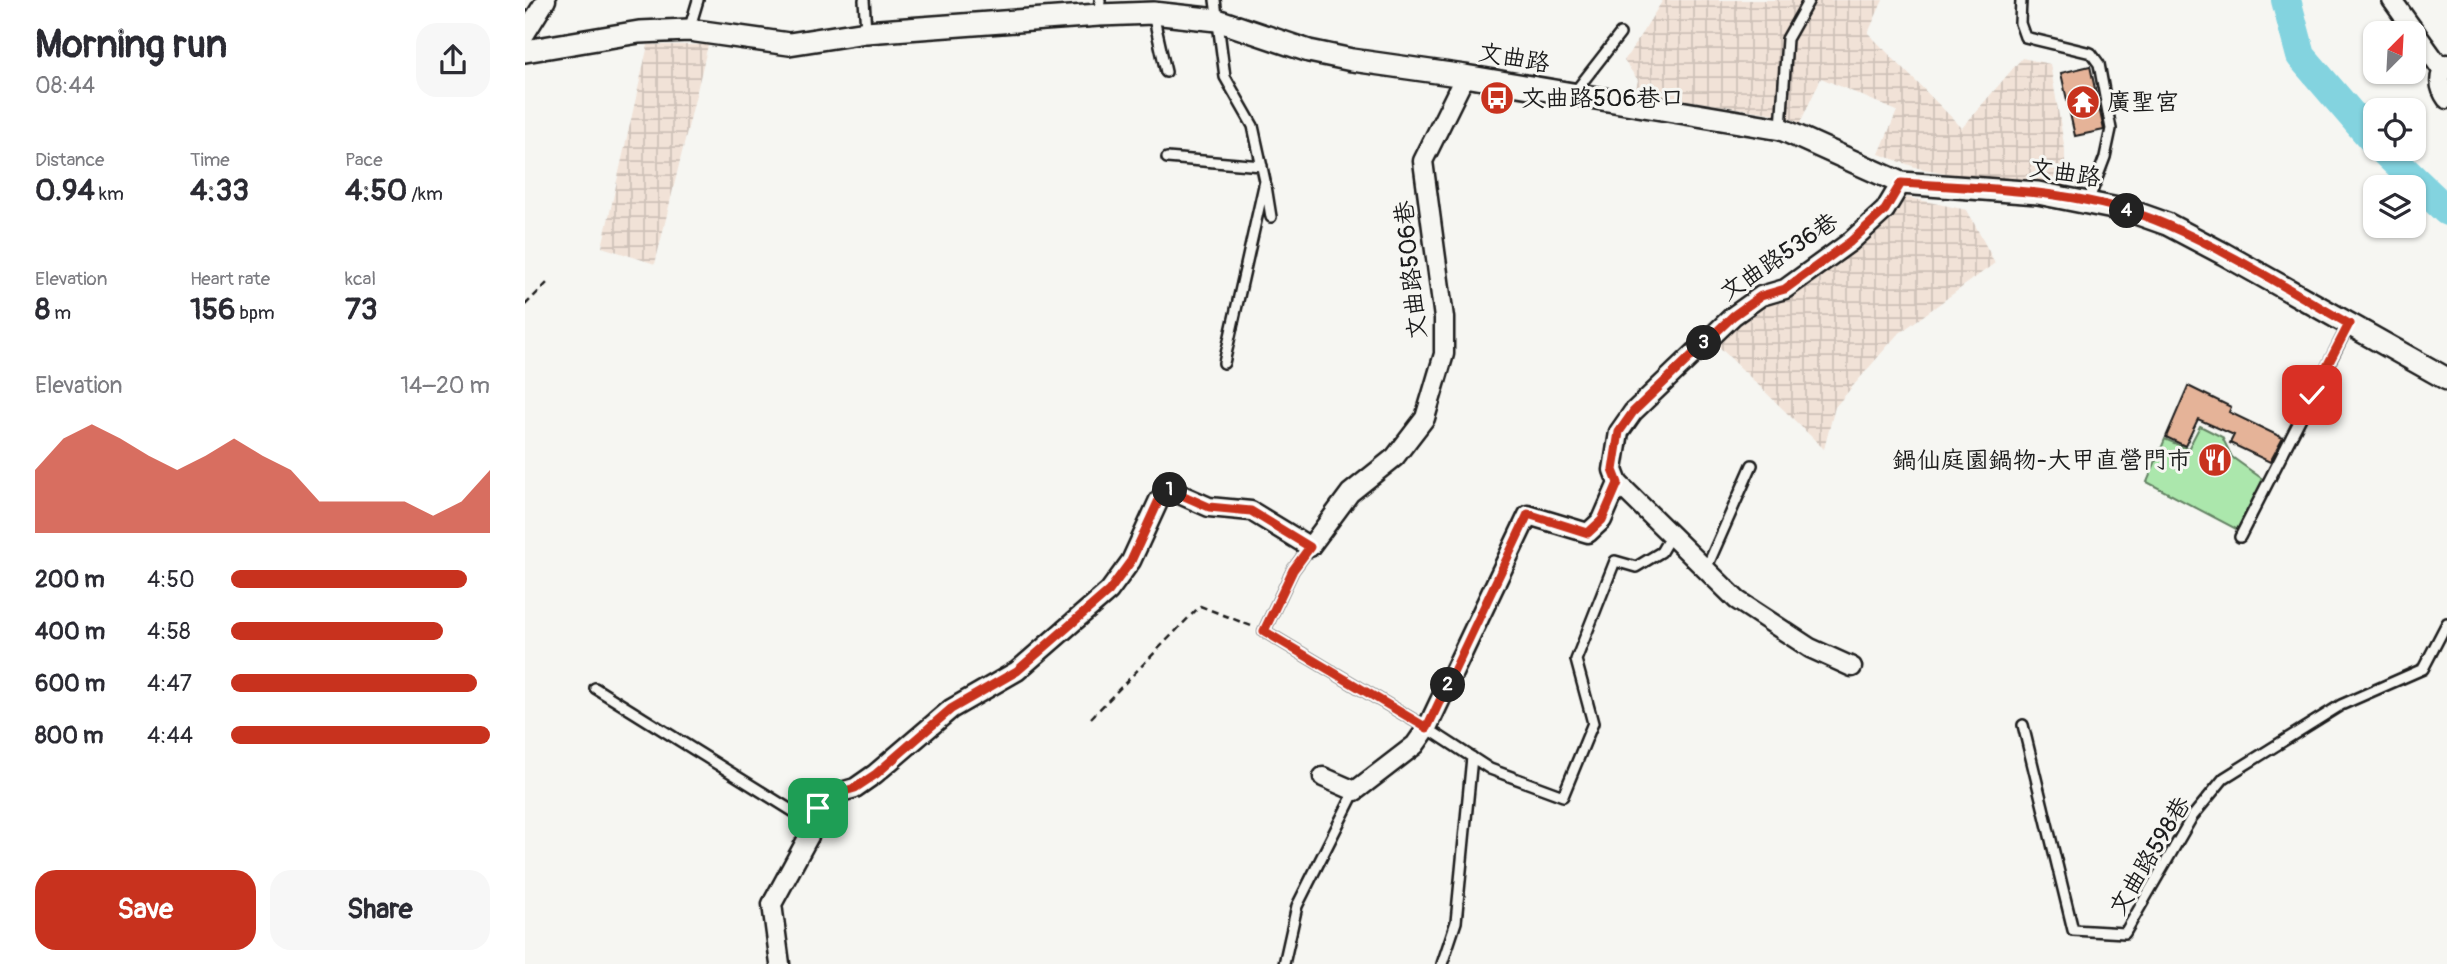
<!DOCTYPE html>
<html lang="en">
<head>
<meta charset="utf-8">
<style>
  body { margin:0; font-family:Pangolin,"LXGW WenKai TC",sans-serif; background:#f7f7f7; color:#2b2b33; height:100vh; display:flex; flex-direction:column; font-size:26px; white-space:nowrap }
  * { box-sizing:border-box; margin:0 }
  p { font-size:23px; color:#7c7c81 }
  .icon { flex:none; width:38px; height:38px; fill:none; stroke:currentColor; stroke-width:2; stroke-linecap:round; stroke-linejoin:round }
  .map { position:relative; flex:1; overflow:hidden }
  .panel { display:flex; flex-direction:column; background:#fff; width:525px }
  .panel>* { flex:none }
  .needle { width:46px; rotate:24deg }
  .controls { position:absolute; left:1838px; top:21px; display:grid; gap:14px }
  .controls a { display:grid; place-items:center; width:63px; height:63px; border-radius:14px; background:#fff; box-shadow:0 2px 5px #0004; font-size:35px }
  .pin { position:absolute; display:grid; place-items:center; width:60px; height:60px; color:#fff; margin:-30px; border-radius:14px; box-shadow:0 4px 10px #0006 }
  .km { position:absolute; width:35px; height:35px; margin:-18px; border-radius:50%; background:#222; color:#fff; font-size:19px; line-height:35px; text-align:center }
  .round { display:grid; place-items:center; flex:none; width:74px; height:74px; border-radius:21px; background:#f7f7f7 }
  .headline { display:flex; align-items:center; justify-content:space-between; height:119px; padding:0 35px }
  h1 { font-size:38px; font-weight:700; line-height:52px }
  .metrics { display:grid; grid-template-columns:repeat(3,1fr); gap:10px; height:119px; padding:7px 35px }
  .metrics div { display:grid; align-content:center }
  .metrics b { font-size:30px; font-weight:700 }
  .metrics small { font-size:19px; font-weight:400 }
  .metrics p { font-size:19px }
  .chart { height:196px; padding:14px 35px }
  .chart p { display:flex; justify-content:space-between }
  .chart svg { width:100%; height:126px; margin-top:7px; fill:#c8321e; opacity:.7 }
  .cta { display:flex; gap:14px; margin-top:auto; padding:14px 35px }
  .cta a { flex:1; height:80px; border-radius:21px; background:#c8321e; color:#fff; font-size:28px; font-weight:700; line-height:80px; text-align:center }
  .cta a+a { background:#f7f7f7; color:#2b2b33 }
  ul { padding:0 35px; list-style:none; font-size:23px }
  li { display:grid; grid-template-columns:112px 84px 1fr; align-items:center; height:52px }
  li i { height:18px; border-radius:9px; background:#c8321e }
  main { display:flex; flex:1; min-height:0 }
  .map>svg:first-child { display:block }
</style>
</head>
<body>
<main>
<section class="panel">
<div class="headline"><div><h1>Morning run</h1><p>08:44</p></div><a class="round"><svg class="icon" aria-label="share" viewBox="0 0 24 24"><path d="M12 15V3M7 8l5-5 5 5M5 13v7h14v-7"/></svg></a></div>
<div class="metrics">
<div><p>Distance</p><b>0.94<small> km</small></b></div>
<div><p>Time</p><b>4:33</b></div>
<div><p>Pace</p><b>4:50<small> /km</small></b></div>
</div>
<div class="metrics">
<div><p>Elevation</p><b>8<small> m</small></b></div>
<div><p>Heart rate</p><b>156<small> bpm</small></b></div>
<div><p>kcal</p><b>73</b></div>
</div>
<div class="chart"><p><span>Elevation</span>14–20 m</p>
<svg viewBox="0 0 160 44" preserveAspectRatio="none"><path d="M0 44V22L10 11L20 6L30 11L40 17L50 22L60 17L70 11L80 17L90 22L100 33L110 33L120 33L130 33L140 38L150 33L160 22V44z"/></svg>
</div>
<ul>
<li><b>200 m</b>4:50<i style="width:91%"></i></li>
<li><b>400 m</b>4:58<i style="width:82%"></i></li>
<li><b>600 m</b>4:47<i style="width:95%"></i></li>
<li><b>800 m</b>4:44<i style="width:100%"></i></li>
</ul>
<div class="cta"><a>Save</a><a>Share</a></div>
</section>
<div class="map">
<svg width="1922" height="964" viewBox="0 0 1922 964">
  <defs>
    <pattern id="industrial-grid" width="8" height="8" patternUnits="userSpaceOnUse" patternTransform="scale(1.75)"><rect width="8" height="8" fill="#f1e2d7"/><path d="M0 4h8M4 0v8" fill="none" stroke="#cec1b8"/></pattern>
  </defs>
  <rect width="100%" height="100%" fill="#f6f6f2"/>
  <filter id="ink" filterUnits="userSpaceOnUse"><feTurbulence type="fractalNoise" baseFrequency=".0143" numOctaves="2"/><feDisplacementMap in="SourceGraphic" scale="14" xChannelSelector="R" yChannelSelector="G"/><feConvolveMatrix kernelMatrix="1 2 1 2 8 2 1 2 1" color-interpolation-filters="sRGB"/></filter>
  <g filter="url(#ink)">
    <path fill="url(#industrial-grid)" d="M1138,0H1358L1343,33L1437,128L1497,58L1525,64L1540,150V194L1393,168L1354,154L1372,111L1296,78L1275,123L1257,115L1110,92L1113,80L1099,61Z
      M123,45H183L130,264L77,247Z
      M1371,195L1442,210L1470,263L1372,335L1310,407L1299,449L1187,340L1219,305L1254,294Z"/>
    <path fill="#abe7ac" stroke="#648264" stroke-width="2" d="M1675,426L1697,437L1707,457L1739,480L1713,530L1622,482L1640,439L1663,449Z"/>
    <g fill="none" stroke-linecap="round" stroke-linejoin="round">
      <path stroke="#83d3df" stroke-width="30" d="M1761,0L1776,56L1850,142
        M1857,149L1922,211"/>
    </g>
    <path fill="#e5b398" stroke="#1c1c1c" stroke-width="2" d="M1565,66L1579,130L1550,136L1536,73Z
      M1663,386L1706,407L1704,412L1758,438L1745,462L1705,443L1709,435L1673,419L1660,446L1641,437Z"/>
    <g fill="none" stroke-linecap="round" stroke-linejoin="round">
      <g stroke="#1c1c1c" stroke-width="14">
        <path id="service" d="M339,0L341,30
          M690,0L700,77L728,126L740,181L699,363
          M1496,0L1495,23L1500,37L1566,53L1574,64L1586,129L1580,157L1563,202
          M628,14L641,72
          M574,15L575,0
          M164,30L173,0
          M1049,93L1095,34
          M1256,128L1262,39L1284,0
          M642,158L737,166
          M741,186L746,217
          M1715,537L1824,324
          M785,547L768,570L739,631L902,728L965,769L1038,796L1068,723L1051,660L1090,561L1111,567L1136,552L1146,535
          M1181,569L1227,465
          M70,688L290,825
          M1498,725L1548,930L1600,933L1667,817L1699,778L1816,705L1898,669L1922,623
          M759,964L772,906L830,791
          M917,964L931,922L947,757"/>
      </g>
      <g stroke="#1c1c1c" stroke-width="23">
        <path id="minor" d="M1867,0L1917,70
          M0,34L21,0
          M1922,64C1912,76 1914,88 1922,99
          M1093,483L1212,600L1285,648L1327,667
          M798,777L830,791L890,745L902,728L1003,515L1063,533L1077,520L1093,483L1088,470L1094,432L1108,412L1208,316L1236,296L1260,289L1325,242L1360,210L1376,183
          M255,964L247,904L290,825L293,808L306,795L330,788L350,774L426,709L492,671L584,591L606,561L634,500L643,489L684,507L726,511L785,547L825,493L870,457L900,418L919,354V318L898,161L940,76"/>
      </g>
      <g stroke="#1c1c1c" stroke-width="26">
        <path id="tertiary" d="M0,51L114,32L164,30L264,44L341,32L574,15L628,13L692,20L784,51L827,60L940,76L1256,129L1376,183L1513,193L1608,212L1642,224L1699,254L1922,379"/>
      </g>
      <path stroke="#1c1c1c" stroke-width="2.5" stroke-dasharray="7 5" stroke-linecap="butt" d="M0,305L22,283
        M566,718L675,606L729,627"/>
      <use href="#service" stroke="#f6f6f2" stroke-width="9"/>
      <use href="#minor" stroke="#f6f6f2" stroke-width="18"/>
      <use href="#tertiary" stroke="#f6f6f2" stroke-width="21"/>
    </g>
  </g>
  <g fill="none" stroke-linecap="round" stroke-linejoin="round" filter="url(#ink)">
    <g stroke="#fff" stroke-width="14">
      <path id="route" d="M293,808L306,795L330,788L351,774L426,709L492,671L584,591L606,561L634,500L643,489L684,507L726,511L785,547L768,570L739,631L902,728L1003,514L1063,533L1077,520L1093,483L1088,470L1094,432L1108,412L1208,316L1236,296L1260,289L1325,242L1360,210L1376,183C1463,189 1560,189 1642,225C1705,252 1764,290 1824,324L1787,395"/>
    </g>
    <use href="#route" stroke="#c8321e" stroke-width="9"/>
  </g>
  <defs>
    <g id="bus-disc" transform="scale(1.75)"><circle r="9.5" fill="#c8321e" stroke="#f6f6f2"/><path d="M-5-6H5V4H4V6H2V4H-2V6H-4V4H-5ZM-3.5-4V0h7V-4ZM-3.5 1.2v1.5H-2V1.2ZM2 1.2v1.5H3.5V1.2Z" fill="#fff"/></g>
    <g id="temple-disc" transform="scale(1.75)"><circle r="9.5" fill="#c8321e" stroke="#f6f6f2"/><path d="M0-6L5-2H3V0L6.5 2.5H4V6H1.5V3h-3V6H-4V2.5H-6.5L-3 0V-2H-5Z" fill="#fff"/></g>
    <g id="restaurant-disc" transform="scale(1.75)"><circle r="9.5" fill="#c8321e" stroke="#f6f6f2"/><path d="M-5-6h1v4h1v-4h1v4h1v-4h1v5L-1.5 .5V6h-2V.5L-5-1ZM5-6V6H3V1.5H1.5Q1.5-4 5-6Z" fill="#fff"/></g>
  </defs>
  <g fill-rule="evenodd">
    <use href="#bus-disc" x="972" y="98"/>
    <use href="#temple-disc" x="1558" y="102"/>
    <use href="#restaurant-disc" x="1690" y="460"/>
  </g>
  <g text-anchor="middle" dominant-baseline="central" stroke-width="6" stroke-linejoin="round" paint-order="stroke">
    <g font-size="24" fill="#1c1c1c" stroke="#f6f6f2">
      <text transform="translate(989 58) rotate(10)">文曲路</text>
      <text transform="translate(1540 173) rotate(9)">文曲路</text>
      <text transform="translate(1254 257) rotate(-34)">文曲路536巷</text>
      <text transform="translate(886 270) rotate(-96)">文曲路506巷</text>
      <text transform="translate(1625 856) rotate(-59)">文曲路598巷</text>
    </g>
    <g font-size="24" fill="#1c1c1c" stroke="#f6f6f2" text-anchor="start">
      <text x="996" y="98">文曲路506巷口</text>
      <text x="1582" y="102">廣聖宮</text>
      <text x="1666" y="460" text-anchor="end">鍋仙庭園鍋物-大甲直營門市</text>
    </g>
  </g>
</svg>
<div class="controls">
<a><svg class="needle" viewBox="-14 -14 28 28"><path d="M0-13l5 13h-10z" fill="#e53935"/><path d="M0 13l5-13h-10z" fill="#7c7c81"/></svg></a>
<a><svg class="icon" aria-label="locate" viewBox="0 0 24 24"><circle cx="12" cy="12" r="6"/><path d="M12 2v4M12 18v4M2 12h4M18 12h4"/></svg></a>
<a><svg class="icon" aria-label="layers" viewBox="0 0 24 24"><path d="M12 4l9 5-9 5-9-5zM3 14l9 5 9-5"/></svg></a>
</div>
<div class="pin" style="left:293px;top:808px;background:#1e9e55"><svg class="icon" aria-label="arrive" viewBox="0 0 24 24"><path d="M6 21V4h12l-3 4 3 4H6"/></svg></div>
<div class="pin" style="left:1787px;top:395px;background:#d93025"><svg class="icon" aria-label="check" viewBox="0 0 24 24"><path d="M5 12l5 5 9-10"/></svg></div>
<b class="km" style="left:645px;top:490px">1</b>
<b class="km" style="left:923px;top:685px">2</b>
<b class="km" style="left:1179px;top:343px">3</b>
<b class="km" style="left:1602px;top:211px">4</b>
</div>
</main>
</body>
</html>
